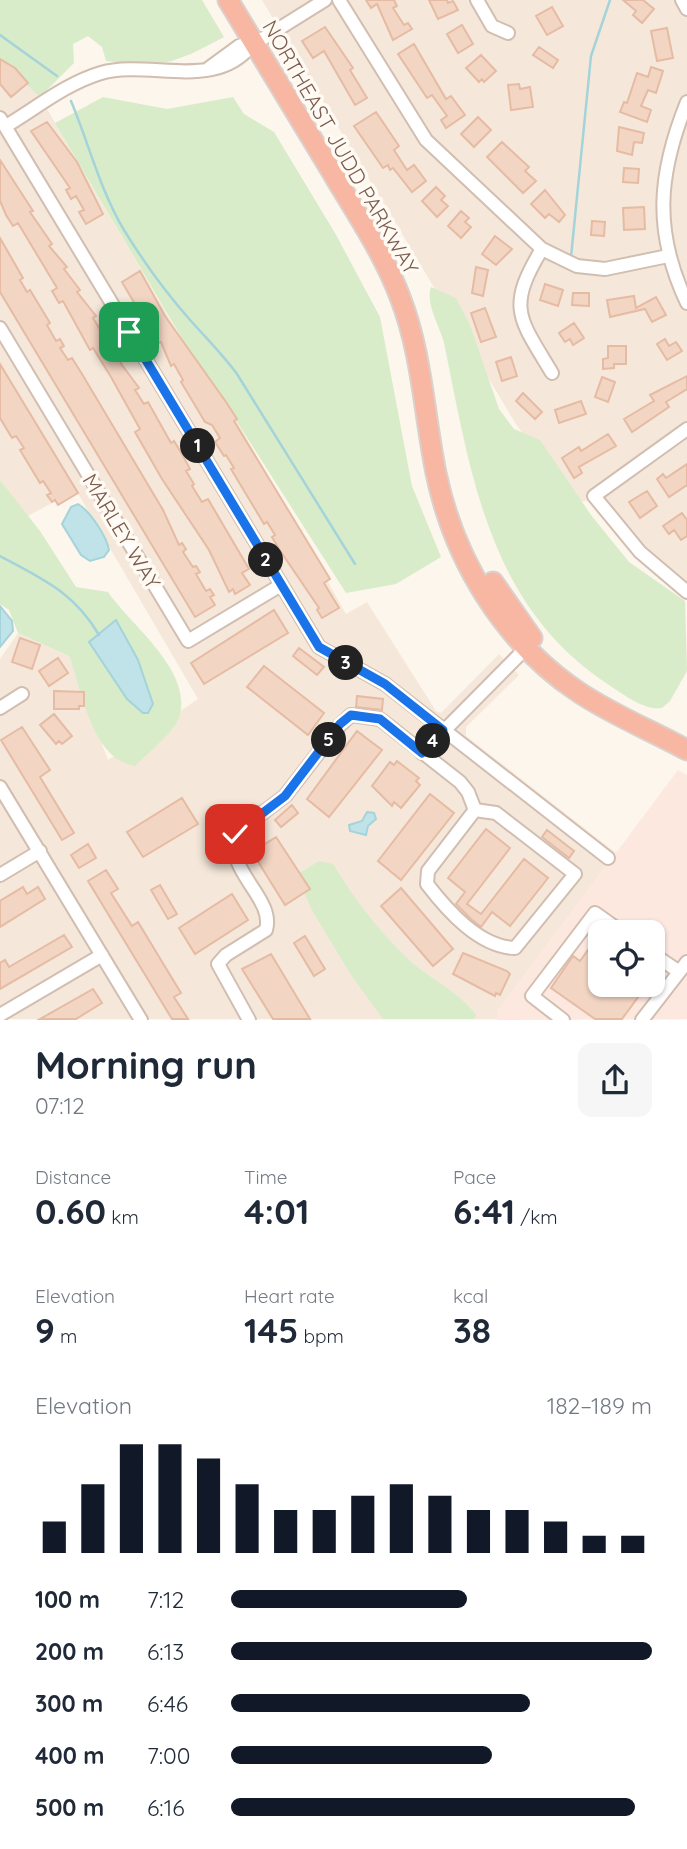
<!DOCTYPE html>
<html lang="en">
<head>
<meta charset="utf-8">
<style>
  body { margin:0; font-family:Quicksand,sans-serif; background:#f6f6f7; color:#1f2937; height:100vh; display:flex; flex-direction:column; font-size:26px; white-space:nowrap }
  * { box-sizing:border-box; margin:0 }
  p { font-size:23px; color:#747a83 }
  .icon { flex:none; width:38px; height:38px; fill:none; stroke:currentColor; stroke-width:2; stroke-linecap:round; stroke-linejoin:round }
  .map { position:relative; height:1020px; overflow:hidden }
  .details { display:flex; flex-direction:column; background:#fff; flex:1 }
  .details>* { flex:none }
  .controls { position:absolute; left:588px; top:920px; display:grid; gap:14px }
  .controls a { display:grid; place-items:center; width:77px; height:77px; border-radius:14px; background:#fff; box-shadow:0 2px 5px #0004; font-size:35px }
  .pin { position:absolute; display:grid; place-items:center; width:60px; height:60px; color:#fff; margin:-30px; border-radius:14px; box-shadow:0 4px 10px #0006 }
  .km { position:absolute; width:35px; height:35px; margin:-18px; border-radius:50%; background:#222; color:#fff; font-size:19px; line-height:35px; text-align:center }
  .round { display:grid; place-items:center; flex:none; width:74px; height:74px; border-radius:14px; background:#f6f6f7 }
  .head { display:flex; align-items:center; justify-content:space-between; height:119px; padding:0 35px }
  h1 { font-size:38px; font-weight:800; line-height:52px }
  .stats { display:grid; grid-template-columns:repeat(3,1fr); gap:10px; height:119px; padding:7px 35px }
  .stats div { display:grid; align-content:center }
  .stats b { font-size:35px; font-weight:800 }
  .stats small { font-size:19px; font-weight:400 }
  .stats p { font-size:19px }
  .chart { height:196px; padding:14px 35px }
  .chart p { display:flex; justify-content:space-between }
  .chart svg { width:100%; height:126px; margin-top:7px; stroke:#111827; stroke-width:6 }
  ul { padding:0 35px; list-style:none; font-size:23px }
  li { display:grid; grid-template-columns:112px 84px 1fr; align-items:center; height:52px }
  li i { height:18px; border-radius:9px; background:#111827 }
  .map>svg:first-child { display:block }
</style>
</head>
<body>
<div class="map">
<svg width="687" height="1020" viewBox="0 0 687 1020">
  <rect width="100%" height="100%" fill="#fdf6ec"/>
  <path fill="#f5e8da" d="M262,0H687V586L646,547L603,497L571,504L514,421Z
    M0,61L40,97L209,386L239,425L346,614L367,602L436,711L441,713L499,654L519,675L466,727V736L616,853L497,1012V1019H0V659L18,633L69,656L108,760L198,699L76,490L26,517L0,480Z"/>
  <path fill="#fde8e0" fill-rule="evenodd" d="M678,770L687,775V1019L497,1020V1012ZM600,933H653V985H600Z"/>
  <path fill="#d8ecc9" d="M0,0H202L224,37C173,64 164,68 106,61L102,47L88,36L73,44L74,63L40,97L0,61Z
    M103,97L167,109L233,97L244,114L274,132L335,233L380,317L412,486L441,557L396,584L346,593L239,425L210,386L55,123Z
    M431,287L456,298L470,325L499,409L514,429L540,440L591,515L629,562L685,601L687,671L670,701L662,708C644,711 623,694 609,685C488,606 471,474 444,343C440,326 425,304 431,287Z
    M0,480L40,531L76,587L108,592C131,626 199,675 177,722C170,735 146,755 135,766C91,758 83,693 69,656L18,633L9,610L0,604Z
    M319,861L333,864C353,897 378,930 406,957C428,979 457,989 476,1015L474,1019H383L351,975L313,912L296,875Z"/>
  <path fill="#bfe3e8" stroke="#a5d3da" stroke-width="2" d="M78,504C90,511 107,537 109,550L104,557L90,561L81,555L62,524L71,507Z
    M0,606L12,621L13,631L0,647Z
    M116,620L138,660L153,704L148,713H143L127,699L89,642Z
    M367,812L374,813L376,819L368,826L366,835L350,831L349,825L362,821Z"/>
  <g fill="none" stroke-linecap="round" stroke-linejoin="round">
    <path stroke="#a5d3da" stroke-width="2.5" d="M0,35L57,76
      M71,101C89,144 100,190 124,230C143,261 167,294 191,321C207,339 223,355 237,374L355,564
      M571,257L591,56L610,0
      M0,556C41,578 74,592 99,635"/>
  </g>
  <path fill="#f3d5c3" stroke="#e6bba3" stroke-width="2" d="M366,0H394L397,6L393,8L404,25L408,23L412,29L393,40L377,4L371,8Z
    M429,0H447L448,3L453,1L458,10L438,19Z
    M623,0H643L654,9L642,23L633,15L636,11Z
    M552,7L563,26L547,35L536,16Z
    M462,25L473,44L458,53L447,34Z
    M325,27L353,68L350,70L367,98L355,105L324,51L313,58L302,41Z
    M667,28L673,58L657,61L651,31Z
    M414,44L446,99L451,96L465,115L446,128L441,120L447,116L432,95L427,98L398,54Z
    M539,47L558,60L553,68L533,55Z
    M481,55L496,71L484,82L482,79L479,82L466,68Z
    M0,59L15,68L28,83L11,97L0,84Z
    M651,67L663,71L656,93L648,90L641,106L651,110L647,122L620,112L624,102L627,103L637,73L648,77Z
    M519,84L520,89L530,87L533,107L511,110L508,85Z
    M376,112L399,146L394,150L407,170L414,165L426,181L412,192L393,168L390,170L388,165L383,168L354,126Z
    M478,117L491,130L474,147L461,134Z
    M47,122L77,162L103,214L86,224L79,212L84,210L76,196L71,199L66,190L70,188L31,131Z
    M619,127L644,133L642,143L634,142L632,155L617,151Z
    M502,142L529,167L525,171L536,181L523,193L487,157Z
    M0,160L33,211L30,212L52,244L49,246L67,267L64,269L80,290L77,292L96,316L93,318L101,331L104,329L122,365L139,388L135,390L144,404L148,402L171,443L174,441L183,456L190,469L186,471L194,484L192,486L202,502L208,499L249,569L242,573L250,585L235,594L233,589L229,592L209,550L162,479L135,432L140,429L111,377L93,348L90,350L63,301L59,303L52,291L57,288L18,223L13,226L6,215L0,201Z
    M624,168L639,169L638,183L623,182Z
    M436,187L445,196L441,200L448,206L437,217L422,201Z
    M545,190L565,215L559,222L549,214L545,218L531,204Z
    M644,207L645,229L624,230L623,208Z
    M461,211L469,218L465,222L471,227L461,238L448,226Z
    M592,221L605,222L604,236L591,235Z
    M495,236L512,249L496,265L482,254Z
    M0,238L23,278L20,280L27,292L30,290L50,323L47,325L56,341L60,339L64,346L60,348L68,360L72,358L82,374L163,510L179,545L182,543L186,549L183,552L193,567L196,566L200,572L196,574L206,591L210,589L214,595L210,597L215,605L195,617L0,292Z
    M476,267L488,270L483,296L472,293Z
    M140,271L165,316L226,402L237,419L234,421L330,579L324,583L339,608L322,618L317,610L319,608L279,549L272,537L275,535L267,522L264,524L231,469L234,468L226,455L224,456L215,442L220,438L212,425L205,422L181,382L183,380L174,364L171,366L161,342L158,343L122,282Z
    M545,284L563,290L558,306L540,300Z
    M573,293H589V306L572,305Z
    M634,296L636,308L656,297L666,315L652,322L645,309L610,317L607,300Z
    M485,308L496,337L481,342L471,313Z
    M574,323L584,338L573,345L570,339L565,342L559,333Z
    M665,339L669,346L676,342L682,351L667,360L657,344Z
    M608,346H626V364H614V368L603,369V359L608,358Z
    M511,357L517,376L502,381L496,362Z
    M0,364L78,493L58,505L55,500L52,502L47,495L51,493L43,481L40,483L20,450L24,448L16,436L12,438L0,418Z
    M687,376V389L666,402L669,407L632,432L624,419L654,401L650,395Z
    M602,377L615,382L608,402L595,397Z
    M523,393L542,412L535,419L516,401Z
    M581,401L586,414L559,423L555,410Z
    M608,434L616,446L579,467L582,473L574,478L562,458L579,447L581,451Z
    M687,464V485L669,497L657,479L663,474L666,478Z
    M647,491L657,506L640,518L629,502Z
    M682,513L687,520V536L681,540L674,530L669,534L663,526Z
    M274,610L288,633L204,684L191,663Z
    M20,638L40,645L32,669L12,662Z
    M299,648L324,667L317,675L293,656Z
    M58,658L68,673L49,686L39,671Z
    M264,666L324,713L308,735L247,687Z
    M54,691L84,692V706H79V709H54Z
    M357,696L383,699L382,710L356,707Z
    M54,714L72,736L62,744L59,741L56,744L40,725Z
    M22,727L50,770L40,777L74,833L62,840L1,740Z
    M357,731L382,750L329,817L307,799Z
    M397,761L419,778L416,781L420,785L401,808L394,802L392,806L372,786L390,762L394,765Z
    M430,794L454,813L401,880L378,861Z
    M182,798L198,824L143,857L127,832Z
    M292,805L298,813L281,827L275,820Z
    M486,829L510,848L467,904L481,914L524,859L548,878L510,926L492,912L481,927L471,919L456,904L465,892L448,878Z
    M547,830L574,851L569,858L542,837Z
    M276,837L310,889L285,905L252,852Z
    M88,844L96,858L79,868L71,855Z
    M106,870L118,889L111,893L132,926L138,922L164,965L181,993L174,997L188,1019H172L88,881Z
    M160,885L177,914L168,919L151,890Z
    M23,887L27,894L38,887L45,899L0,927V901Z
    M401,888L453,949L433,966L381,906Z
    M232,894L248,920L195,954L179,928Z
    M600,933V985H647L622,1019H595L551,988L573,956L580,961Z
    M64,935L72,947L0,989V963L5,960L9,967Z
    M305,936L325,969L314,976L294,943Z
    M463,953L507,971L510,974L500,995L496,993L495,996L453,974Z
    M271,954L310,1019H273L242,969Z
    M93,989L102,1003L76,1019H40Z"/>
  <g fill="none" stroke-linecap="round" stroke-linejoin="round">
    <g stroke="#d1beb0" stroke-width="16">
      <path id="minor" d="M339,0L426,140L542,249L577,266L605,269L668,256
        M477,0L492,26L508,33
        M682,0L687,9
        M209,68L239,46L264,38L325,0
        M687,102C658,174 653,231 687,303
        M0,118L319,647L385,684L608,858
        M6,126C36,108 67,83 101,73C150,59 218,93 254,42
        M542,249C506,308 519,318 552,373
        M0,328L188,641L281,585
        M687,429L594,496L640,552L687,592
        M0,708L22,694
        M422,753L530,644
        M0,787L141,1020
        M0,875L40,851
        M653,954L678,971
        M0,1015L102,955
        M249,1020L218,964L226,955L266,930C275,898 226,873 235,834L285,796L340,725L351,715L380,719L460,782L468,792L475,810L428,871L427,884C447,910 479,947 515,948L575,874L496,813L475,810
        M563,1020L532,996L595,913L623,933
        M642,1020L687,962"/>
    </g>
    <g stroke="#dad1cd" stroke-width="23">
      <path id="highway" d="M228,0C263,57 297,115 332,172C356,213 383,252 400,297C422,353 424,414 436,473C454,560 504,643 580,693C613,715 652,731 687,750
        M493,582L532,638"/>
    </g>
    <use href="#minor" stroke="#fff" stroke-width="12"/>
    <use href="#highway" stroke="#f7b7a3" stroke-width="19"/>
  </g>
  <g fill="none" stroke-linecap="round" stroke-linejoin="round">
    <g stroke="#fff" stroke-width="14">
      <path id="route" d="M129,332L319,647L385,684L443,730L422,753L380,719L351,715L340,724L285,796L235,834"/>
    </g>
    <use href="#route" stroke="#1a73e8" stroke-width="9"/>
  </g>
  <g text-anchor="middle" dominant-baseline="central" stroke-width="7" stroke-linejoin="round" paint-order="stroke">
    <g font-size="21" fill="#7a5c4d" stroke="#fffaf3">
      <text transform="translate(341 147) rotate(60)">NORTHEAST JUDD PARKWAY</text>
      <text transform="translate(122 531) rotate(59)">MARLEY WAY</text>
    </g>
  </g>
</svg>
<div class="controls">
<a><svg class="icon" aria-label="locate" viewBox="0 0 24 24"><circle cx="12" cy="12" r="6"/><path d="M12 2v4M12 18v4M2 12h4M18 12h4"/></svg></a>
</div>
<div class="pin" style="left:129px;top:332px;background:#1e9e55"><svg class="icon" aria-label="arrive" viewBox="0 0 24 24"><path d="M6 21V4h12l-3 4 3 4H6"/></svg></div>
<div class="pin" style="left:235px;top:834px;background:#d93025"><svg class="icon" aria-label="check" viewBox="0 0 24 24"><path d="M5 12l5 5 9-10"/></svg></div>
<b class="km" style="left:198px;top:446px">1</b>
<b class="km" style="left:266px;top:560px">2</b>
<b class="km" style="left:346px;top:663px">3</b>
<b class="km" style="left:433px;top:741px">4</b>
<b class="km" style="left:329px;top:740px">5</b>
</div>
<section class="details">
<div class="head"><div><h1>Morning run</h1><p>07:12</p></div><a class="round"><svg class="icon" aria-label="share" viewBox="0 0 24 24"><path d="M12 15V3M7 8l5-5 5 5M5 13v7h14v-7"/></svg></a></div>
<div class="stats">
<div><p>Distance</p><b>0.60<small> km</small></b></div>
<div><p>Time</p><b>4:01</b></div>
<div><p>Pace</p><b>6:41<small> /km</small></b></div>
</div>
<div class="stats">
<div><p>Elevation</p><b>9<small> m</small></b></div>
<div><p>Heart rate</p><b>145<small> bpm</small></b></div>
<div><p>kcal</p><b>38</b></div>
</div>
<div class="chart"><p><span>Elevation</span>182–189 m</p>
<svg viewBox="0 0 160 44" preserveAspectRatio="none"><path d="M5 44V33M15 44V20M25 44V6M35 44V6M45 44V11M55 44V20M65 44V29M75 44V29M85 44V24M95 44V20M105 44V24M115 44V29M125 44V29M135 44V33M145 44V38M155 44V38"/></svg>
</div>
<ul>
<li><b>100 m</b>7:12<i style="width:56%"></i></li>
<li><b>200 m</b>6:13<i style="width:100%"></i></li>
<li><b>300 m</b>6:46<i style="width:71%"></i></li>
<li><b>400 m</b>7:00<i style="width:62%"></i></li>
<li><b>500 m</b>6:16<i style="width:96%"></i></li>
</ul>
</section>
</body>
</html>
